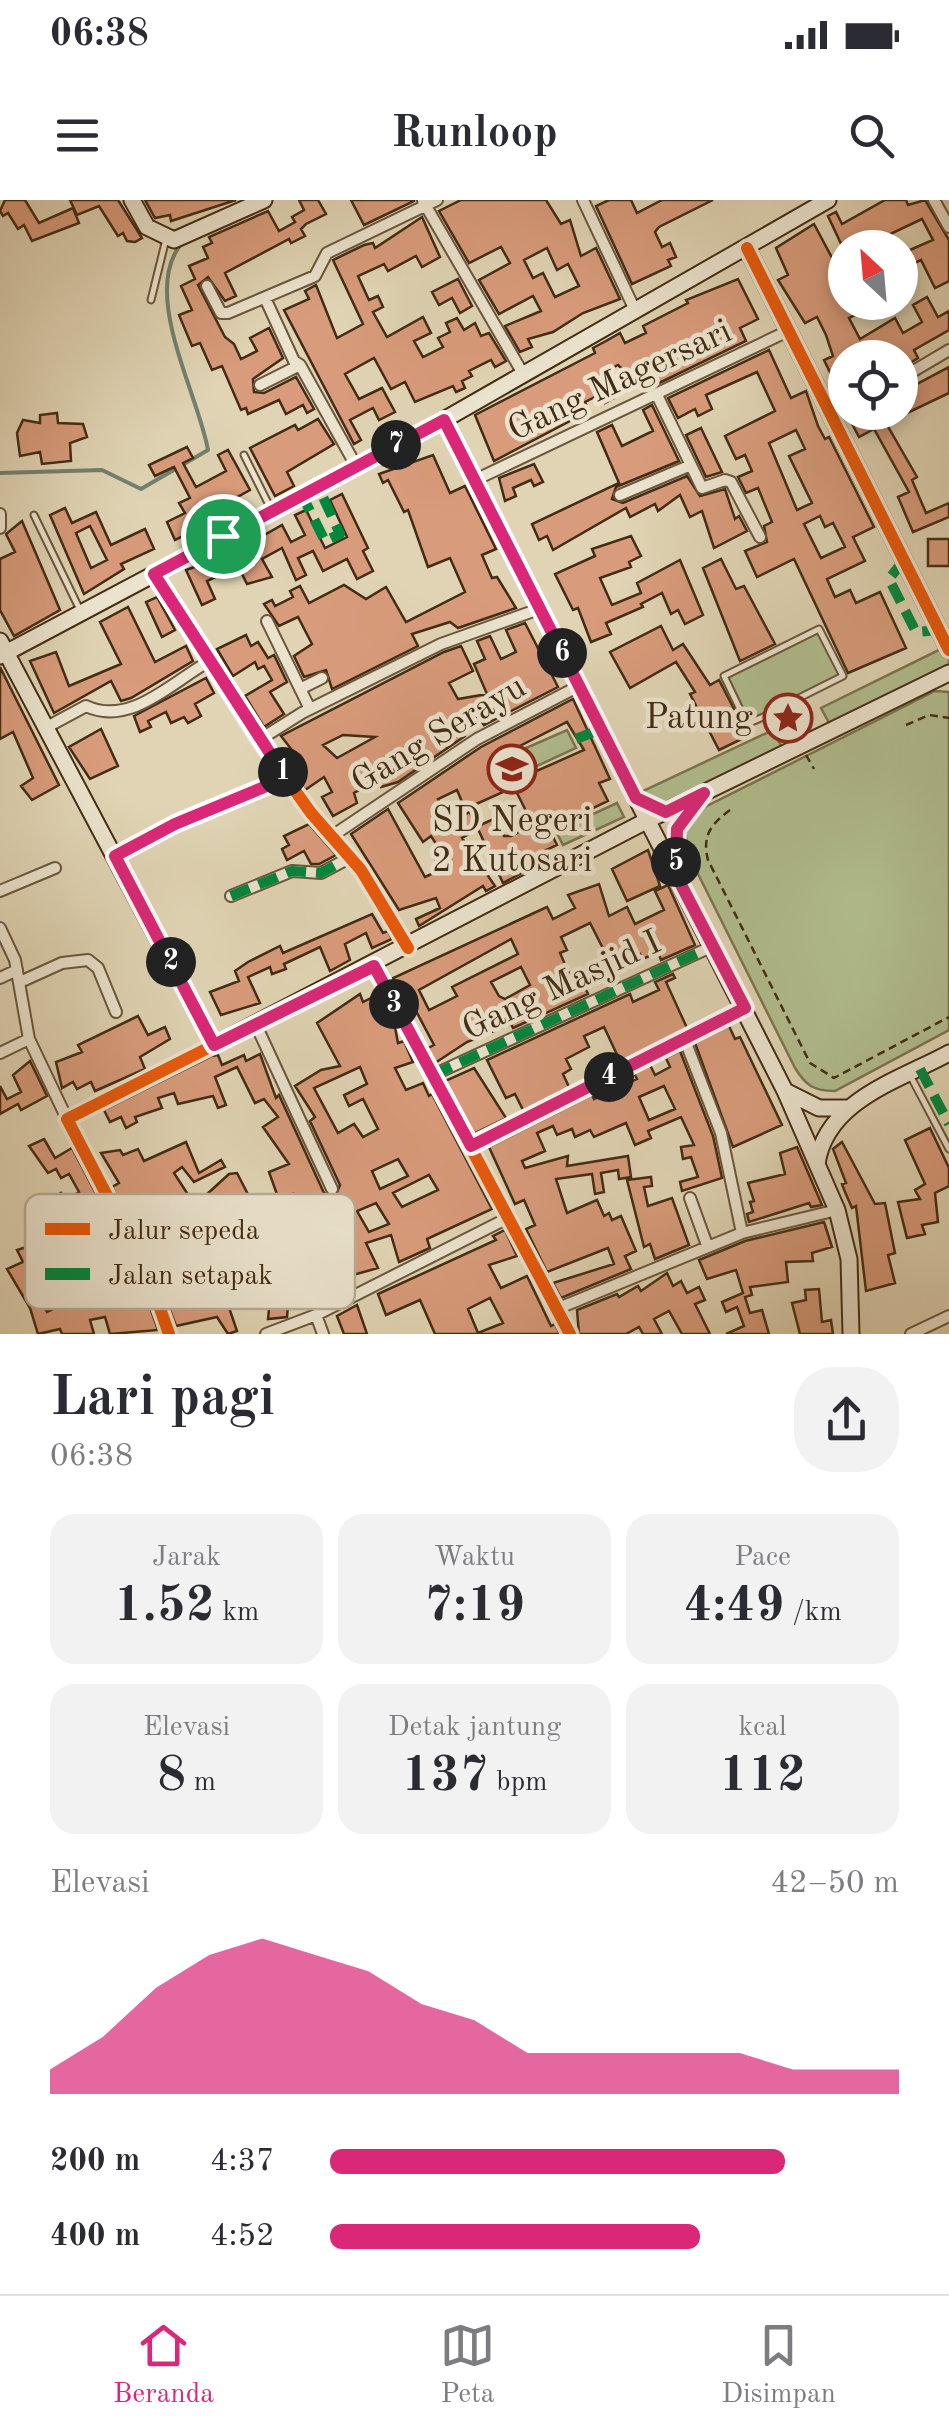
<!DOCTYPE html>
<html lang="id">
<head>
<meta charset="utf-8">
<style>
  body { margin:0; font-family:"Old Standard TT",serif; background:#f2f2f3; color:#2b2b33; height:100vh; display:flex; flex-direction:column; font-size:38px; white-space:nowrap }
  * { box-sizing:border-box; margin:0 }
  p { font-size:32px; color:#7c7c81 }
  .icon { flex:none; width:55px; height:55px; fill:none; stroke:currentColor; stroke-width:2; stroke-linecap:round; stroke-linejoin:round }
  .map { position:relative; height:1134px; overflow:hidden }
  .side { display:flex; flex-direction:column; background:#fff; flex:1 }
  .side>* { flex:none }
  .needle { width:65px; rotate:334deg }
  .controls { position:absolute; left:828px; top:30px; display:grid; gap:20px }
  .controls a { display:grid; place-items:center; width:90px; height:90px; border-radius:50%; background:#fff; box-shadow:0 5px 15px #0003; font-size:50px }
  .pin { position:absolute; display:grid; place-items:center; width:85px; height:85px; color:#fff; margin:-42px; border:5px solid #fff; border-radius:50%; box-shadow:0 2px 10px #0007 }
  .km { position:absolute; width:50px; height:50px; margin:-25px; border-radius:50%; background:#222; color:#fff; font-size:28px; line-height:50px; text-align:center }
  .round { display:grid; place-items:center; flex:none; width:105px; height:105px; border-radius:40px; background:#f2f2f3 }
  .head { display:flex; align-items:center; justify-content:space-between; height:170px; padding:0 50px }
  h1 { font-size:55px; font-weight:800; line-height:75px }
  .figures { display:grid; grid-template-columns:repeat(3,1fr); gap:15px; height:170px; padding:10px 50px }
  .figures div { display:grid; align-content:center; border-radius:25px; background:#f2f2f3; text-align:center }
  .figures b { font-size:50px; font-weight:800 }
  .figures small { font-size:28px; font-weight:400 }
  .figures p { font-size:28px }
  .chart { height:280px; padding:20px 50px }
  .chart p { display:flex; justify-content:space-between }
  .chart svg { width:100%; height:180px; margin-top:10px; fill:#db2777; opacity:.7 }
  ul { padding:0 50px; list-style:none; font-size:32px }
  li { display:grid; grid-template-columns:160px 120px 1fr; align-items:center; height:75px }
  li i { height:25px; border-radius:12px; background:#db2777 }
  .status { display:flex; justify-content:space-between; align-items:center; height:70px; padding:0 50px; background:#fff; direction:ltr }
  .status svg { height:28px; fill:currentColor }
  header { display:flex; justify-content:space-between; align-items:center; height:130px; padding:0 50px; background:#fff; font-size:45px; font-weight:800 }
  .tabs { display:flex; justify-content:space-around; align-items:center; height:140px; border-top:2px solid #e1e1e2; background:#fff; font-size:28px; color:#7c7c81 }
  .tabs a { display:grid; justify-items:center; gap:5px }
  .tabs .current { color:#db2777 }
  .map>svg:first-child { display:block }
</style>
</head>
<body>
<div class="status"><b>06:38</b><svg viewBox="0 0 49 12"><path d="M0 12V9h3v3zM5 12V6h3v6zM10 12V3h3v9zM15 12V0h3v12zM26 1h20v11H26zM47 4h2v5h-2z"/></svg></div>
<header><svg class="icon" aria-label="menu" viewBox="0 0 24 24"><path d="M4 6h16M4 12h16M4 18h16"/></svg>Runloop<svg class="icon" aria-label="search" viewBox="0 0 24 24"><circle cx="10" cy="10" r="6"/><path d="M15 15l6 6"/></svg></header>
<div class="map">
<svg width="949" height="1134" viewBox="0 0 949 1134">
  <rect width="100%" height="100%" fill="#e0d4b4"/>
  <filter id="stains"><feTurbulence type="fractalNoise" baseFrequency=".002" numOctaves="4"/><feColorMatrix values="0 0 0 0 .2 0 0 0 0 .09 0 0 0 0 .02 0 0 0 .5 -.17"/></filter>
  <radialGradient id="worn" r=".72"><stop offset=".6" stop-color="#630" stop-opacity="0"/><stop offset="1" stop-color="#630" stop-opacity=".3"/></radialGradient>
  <path fill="#b1bd8e" stroke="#7a7450" stroke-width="2.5" d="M819,429L843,476L747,524L724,476Z
    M949,445V467L833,530L821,508Z
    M935,491L949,492V830L835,891C814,891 806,886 795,868L688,654L685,628L705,607Z
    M567,530L576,548L526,571L517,552Z
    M773,530L785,553L666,611L643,591Z
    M617,603L624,617L563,645L556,631Z"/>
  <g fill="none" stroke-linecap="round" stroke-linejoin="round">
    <path stroke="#74806f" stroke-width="4" d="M0,273L102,270L141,289L208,250C198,193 140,92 182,43"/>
  </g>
  <path fill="#d89b7b" stroke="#432c13" stroke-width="2.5" fill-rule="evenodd" d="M5,0H25L39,23L73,8L79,23L32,41L24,25L18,29L8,13L3,16L0,11Z
    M70,0H118L142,38L135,42L127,41L123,33L118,36L99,6L77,15Z
    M145,0H236L171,21L170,15L155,18Z
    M299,0H318L326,14L306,24L301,29L305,36L291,43L289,39L225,73L236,96L225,101L208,77L198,85L225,137L234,144L241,159L257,151L250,138L269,128L283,158L253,179L254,192L264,193L296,177L314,209L307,213L303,205L286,214L279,200L248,214L246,208L241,210L222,166L212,170L200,143L192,146L179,115L192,110L181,86L195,79L189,66L208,58L203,47L212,43L209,37L268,11L279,31L295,22L292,17L304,10Z
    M351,0H414V1L364,25Z
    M461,0H546L561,24L570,20L581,56L596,48L620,99L583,113L553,132L528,139L532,147L520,152L505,126L541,111L533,96L499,114L479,80L510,63L501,47L469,63L439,11ZM547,48L557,70L568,64L579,86L555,97L543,73L533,78L524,60Z
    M609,0H631L637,13L662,0H713L659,27L655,32L662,47L670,43L676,57L668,60L671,66L632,84L596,6Z
    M885,0H906L908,5L925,0L949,40V81L935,88L921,60L909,66L903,53L933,40L922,19L886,36L892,48H875L872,42L861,48H843L828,16L836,12L842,24Z
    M422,17L440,57L422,67L416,56L388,71L384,64L358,76L369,100L378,96L383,107L373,112L387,137L423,117L431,133L414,141L423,157L443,147L438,138L450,132L446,123L457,118L464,130L475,123L481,136L489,133L506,161L495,167L491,160L469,171L472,176L462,181L465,188L456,192L453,186L415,202L405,182L391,189L374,158L345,174L359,199L382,188L395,212L379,220L373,208L350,220L361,240L354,244L284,110L309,99L305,91L316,85L337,138L363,124L333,60L364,45L373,43L375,48Z
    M814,24L838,69L845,66V102L855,115L849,118L860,139L895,118L903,133L922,122L913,105L927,97L938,117L949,111V130L914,150L918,158L907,165H900V158H845V203L824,160L833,156L826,135L817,117L805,123L778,80L788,75L776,48Z
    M458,79L472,106L460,113L452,98L439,105L432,92Z
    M738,79L758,119L740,128L746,141L655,185L647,169L631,177L618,165L602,173L614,198L605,203L601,194L585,202L589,211L494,261L475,215L595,153L593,148L606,141L620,133L625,143L646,133L643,126L688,103L686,100Z
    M769,150L791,198L806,191L818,226L825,239L829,237L874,327L853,337L865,361L827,379L835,397L850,390L856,403L880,392L906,448L848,473L794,359L757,377L745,351L767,342L764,326L772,322L758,288L746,293L738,277L752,271L745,255L736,259L725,236L775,211L757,172L706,195L712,209L698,216L695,209L678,218L668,198ZM796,230L805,249L789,256L812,303L797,310L769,243ZM820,316L825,327L833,323L845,347L821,358L804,324Z
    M949,167V193L886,223L917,277L912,280L926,313L949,303V317L913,332L898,297L909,292L874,229L859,237L849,218L859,212H900V193Z
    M652,205L679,261L616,287L612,299L623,303L687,276L700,296L725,289L735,319L739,316L747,331L714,348L702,311L690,317L680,295L658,311L655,304L630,317L626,308L553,350L547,336L539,340L532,324L619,283L597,232L612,225L622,246L653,231L643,210Z
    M57,213L58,223L83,224L87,237L70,243L71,261L42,264L40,252L20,256L17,233L23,220L40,223V215Z
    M318,219L334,244L287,272L294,286L275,296L250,248L295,225L298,230Z
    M701,228L722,272L706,277L686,235Z
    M187,247L193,258L183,263L196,287L226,271L218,255L228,250L250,290L232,300L237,310L215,322L218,328L208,333L204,325L175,340L167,322L185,313L179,303L190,298L174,267L155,276L149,265Z
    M433,255L450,293L465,286L496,349L482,355L492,378L497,377L516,408L458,428L450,422L412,434L418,446L332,489L326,470L304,477L294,456L312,444L298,417L279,426L264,404L272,400L275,406L293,397L290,391L300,386L309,403L344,385L366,399L386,387L406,422L465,392L450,358L428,367L408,310L404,312L388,280L383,283L379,274Z
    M534,264L543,282L534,286L531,280L513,288L516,296L505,301L499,278Z
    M342,294L368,348L363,351L373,371L357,379L347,359L323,371L313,351L298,358L306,375L296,380L282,348L262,359L272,377L247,384L238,366L207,381L215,399L202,405L186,370L229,355L282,325L291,342L305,335L295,315L306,310L325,348L347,337L330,300Z
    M65,308L72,323L96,312L111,345L145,329L154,349L121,364L124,369L84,394L50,315ZM90,326L107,360L91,368L76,333Z
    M22,321L60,410L14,436L0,410V359L15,352L6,334Z
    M631,336L641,356L629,362L631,367L600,378L612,405L641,393L637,383L680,360L703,415L685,424L678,410L671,414L662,393L641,404L643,407L606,423L611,434L591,442L578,408L573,410L555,374L595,356L592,349Z
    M928,339H949V366H928Z
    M721,359L736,389L744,386L775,444L740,461L703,368Z
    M157,397L175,430L162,437L146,402Z
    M128,407L155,462L186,446L193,461L131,498L121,501L111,481L54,513L30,461L56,452L69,486L121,464L100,422Z
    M525,423L558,487L484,525L479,517L466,525L465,536L398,582L381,587L377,581L354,593L357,603L333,616L322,597L332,592L324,577L305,590L288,566L285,559L295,554L281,536L444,452L461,446L473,471L449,483L458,499L487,494L474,464L485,459L477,441L490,436L501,459L516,452L506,430ZM343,535L375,537L337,558L323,545Z
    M661,426L673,450L683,444L710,485L719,480L748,536L719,550L690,494L695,492L676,462L630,488L610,452Z
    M246,435L251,446L258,442L268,458L274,455L287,482L270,492L284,514L264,527L245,496L272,480L264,466L258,469L255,462L233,476L217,449Z
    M0,467L59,585L32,600L21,586L33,578L13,532L0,539Z
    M206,478L214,493L195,504L201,516L188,523L184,517L171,523L166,512L148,521L151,527L140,532L134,516Z
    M573,499L610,579L599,583L608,601L549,629L557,645L544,651L548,659L503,683L478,629L462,638L495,686L486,691L483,686L419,726L416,719L440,708L436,698L399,710L351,634L388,609L425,677L442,669L434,658L442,653L431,636L423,642L398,603L481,547ZM567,522L584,550L523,577L510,551ZM514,587L533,625L511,636H504L496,618L476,627L470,612L449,622L438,599L457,590L465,609Z
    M101,529L118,566L90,579L69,547Z
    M309,624L336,655L319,664H311L304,651L287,660L282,649L289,645L284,636Z
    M648,650L660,686L627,701L612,669Z
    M599,684L609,716L627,707L635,724L664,710L655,691L668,685L695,745L661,760L658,752L643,759L640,754L613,768L590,723L561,737L567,750L560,753L572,780L579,776L588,794L513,828L511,824L467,842L435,863L428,848L434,845L416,811L412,813L391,779L547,707L553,719L575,708L568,695ZM511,739L518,754L452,787L457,796L429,810L419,790ZM521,767L530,785L505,799L499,796L491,782Z
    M372,714L383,733L388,731L392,739L372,748L366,733L345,744L350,760L330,771L320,747L284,764L286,769L272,774L270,767L248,777L260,803L221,815L210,792L239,781L235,771L248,762L280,746L283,753Z
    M673,774L675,778L666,782L687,828L620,861L604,827L584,836L589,847L566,859L571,869L563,874L569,887L523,910L515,894L506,898L487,860L630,794L633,802L659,790L655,782Z
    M360,794L363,802L379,794L394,822L398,843L404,841L413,862L395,868L406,890L423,883L429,896L432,894L492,1009L427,1039L430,1048L399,1062L391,1035L366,1043L378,1068L353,1075L335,1023L325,1027L321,1013L310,1012L306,1020L320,1100L306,1103L294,1038L287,1117L268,1119L275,1048L277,1040L287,1041L278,1020L299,1011L293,994L279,1000L269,972L289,964L263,927L278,917L264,899L255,903L237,867L215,877L226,905L218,908L213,896L178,904L174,893L158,898L162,908L135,917L137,922L126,928L121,917L110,922L104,910L212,856L218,855L222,865L244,855L246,861L260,854L276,898L279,895L324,993L335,997L340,985L310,921L315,917L295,886L321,870L340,866L317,823ZM360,867L367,884L344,895L349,906L363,899L378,929L363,937L354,924L338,933L314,888ZM398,959L408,976L380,989L372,971ZM429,975L438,990L402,1007L393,993ZM376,1003L389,1024L369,1032L357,1011Z
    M138,816L148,835L165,827L170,839L140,857L145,869L95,891L91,882L77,889L73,882L62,888L56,862L82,852L78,845Z
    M729,826L735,839L740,837L782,925L733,947L695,843Z
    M680,851L713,936L722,978L682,991L680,982L698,977L691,957L683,959L681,947L694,945L681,917L648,931L651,938L635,945L626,923L594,937L590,930L575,937L572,929L557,935L553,926L537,933L545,951L522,961L525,968L568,956L567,966L628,956L631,977L619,979L618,970L601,973L604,992L595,994L592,974L556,979L567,1013L597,1000L604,1016L609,1013L612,1020L621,1016L636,1051L625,1056L631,1069L561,1098L553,1083L614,1064L608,1048L547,1072L526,1029L535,1025L524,1000L515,1004L489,947L592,895L594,899L637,879L634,873L650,865L655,875L670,867L666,858ZM664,886L675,909L649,920L639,897Z
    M30,861L47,896L21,910L18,904L0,914V886L7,899L21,892L13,875Z
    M474,868L506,918L473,934L445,881Z
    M930,928L949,968V986L935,993L938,1022L922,1025L925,1034L907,1038L898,1002L920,999L915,990L925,984L905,940Z
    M44,939L55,958L72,948L125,1049L120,1053L140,1078L158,1130L110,1134L105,1117L90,1120L94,1134H62L60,1129L38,1134L30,1108L7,1069L23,1062L17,1050L52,1039L32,1012L61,993L66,1000L79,992L69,974L61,978L56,969L48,973L29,946ZM67,1064L76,1077L68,1082L74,1092L66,1097L69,1102L47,1112L31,1083Z
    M186,942L199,973L221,960L225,967L194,982L182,967L174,973L209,1027L222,1018L246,1052L228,1062L234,1083L222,1087L237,1131L228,1134L217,1117L176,1126L152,1062L163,1059L148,1034L139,1038L134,1027L139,1025L126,999L120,1002L112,987L119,983L101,953L120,950L123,955L138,949L144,961Z
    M842,942L875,1004L885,1003L895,1053L888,1055L895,1083L866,1091L856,1006L852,1008L845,992L842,984L846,983L833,949Z
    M797,947L822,1005L811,1007L809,1003L749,1022L747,1014L753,1012L750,1002L754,1001L748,983L785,974L780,953Z
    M237,973L256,1010L226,1022L205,996L229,974Z
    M651,977L652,986L644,987L648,1006L672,998L689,1045L655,1059L650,1044L644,1047L627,980Z
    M824,1022L832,1047L812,1053L813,1061L786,1062L788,1082L750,1087L752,1095L745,1097L750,1113L762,1110L769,1134H726L744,1126L737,1107L726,1112L722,1102L743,1093L736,1070L707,1079L699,1060L745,1041Z
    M505,1030L517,1056L489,1065L501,1088L527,1076L551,1126L555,1124L560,1134H435L420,1100L386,1115L378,1094L496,1040L493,1036ZM490,1098L503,1123L478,1133L468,1109Z
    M667,1073L673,1086L681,1081L687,1093L699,1087L705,1100L695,1104L710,1134H682L669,1111L654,1119L662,1134H643L639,1127L626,1134H579L577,1110L617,1094L619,1097L638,1086L641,1091Z
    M819,1089L822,1122L831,1120L833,1134H800L792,1103L806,1100L805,1090Z
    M357,1105L367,1134H344L337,1116Z"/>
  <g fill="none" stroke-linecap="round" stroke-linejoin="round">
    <g stroke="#6a563b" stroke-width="9">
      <path id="lane" d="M151,100L166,39
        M244,255L270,307
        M34,315L80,410
        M783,506L843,476L819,429L724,476L747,524L784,508
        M784,508L782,522L794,546
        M784,508L794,515L808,540
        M911,877L949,949"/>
    </g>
    <g stroke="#6a563b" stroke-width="14">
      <path id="street" d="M583,0L634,108
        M934,0L949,27
        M423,1L522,172
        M207,86L221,113H228L315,76L327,53L437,0
        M265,98L294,161L300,165L355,264
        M900,179L949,150
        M260,185L300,165
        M657,195L702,288L725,280L731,282L760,337
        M475,280L788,131
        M620,295L691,265
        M0,314V328
        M154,374L259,540L311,613L361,670L408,748
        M267,421L310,509
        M300,489L322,478
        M47,527L86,506C130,527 172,482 208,462
        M259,540L302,513L441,444L539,409
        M332,636L477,539L579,486
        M115,655L175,624L286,578
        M0,691L55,668
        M231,696L292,671L321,673L351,657
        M0,728L15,760L29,839L67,919
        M374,766L570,1134
        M0,778L17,770
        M20,782L62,763L88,760L98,768L116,812
        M256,825L332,989
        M684,838L721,933L742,1033
        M0,853L29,839
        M433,875L713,746
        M471,946L745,808
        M690,998L707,1045
        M315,1019L330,1106
        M559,1108L742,1033L837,1010
        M316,1115L323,1134
        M169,1134L148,1074L67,919L214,845
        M266,1134L316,1115L510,1017
        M911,1134L949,1116"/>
    </g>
    <g stroke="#432c13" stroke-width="19">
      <path id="secondary" d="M132,0L147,27L174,40L264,0
        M747,48L949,450
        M444,220L785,891L837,1010L849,1059L851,1134
        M0,441L214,845L648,620L949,473
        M0,456L442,221L828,0
        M676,671L677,629L701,597
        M785,891L819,908H846
        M817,964C826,900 900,880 949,853"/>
    </g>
    <path stroke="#432c13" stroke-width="2.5" stroke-dasharray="8 5" stroke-linecap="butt" d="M906,525L929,515L949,518
      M806,555L814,569
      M730,610C710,625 702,636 708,660L810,863L834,878L949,817"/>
    <use href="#lane" stroke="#ebe3ce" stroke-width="5"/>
    <use href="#street" stroke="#ebe3ce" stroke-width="10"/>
    <use href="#secondary" stroke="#ebe3ce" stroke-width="15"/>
    <path stroke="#00873e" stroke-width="10" stroke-dasharray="20 10" stroke-linecap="butt" d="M301,293L325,341L340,334L317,284
      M904,360L889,379L916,432L939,430
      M576,539L601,529
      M231,696L292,671L321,673L351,657
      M920,869L949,924
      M433,875L713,746"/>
    <g stroke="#ebe3ce" stroke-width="19">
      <path id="cycleway" d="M747,48L949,450
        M154,374L259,540L311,613L361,670L408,748
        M374,766L570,1134
        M169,1134L148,1074L67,919L214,845"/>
    </g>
    <use href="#cycleway" stroke="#e8590c" stroke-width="12"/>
  </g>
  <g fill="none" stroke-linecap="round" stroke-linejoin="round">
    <g stroke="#fff" stroke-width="20">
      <path id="route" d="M444,220L636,598L666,612L704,593L677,629L676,675L745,808L471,946L374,766L214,845L115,656L175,624L286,578L154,374Z"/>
    </g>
    <use href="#route" stroke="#db2777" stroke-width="12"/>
  </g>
  <defs>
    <g id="sight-ring" transform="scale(2.5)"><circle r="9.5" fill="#ebe3ce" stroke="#8f2418" stroke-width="1.5"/><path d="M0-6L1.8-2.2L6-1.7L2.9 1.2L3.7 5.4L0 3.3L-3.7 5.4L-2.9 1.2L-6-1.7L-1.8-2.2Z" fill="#8f2418"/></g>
    <g id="school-ring" transform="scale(2.5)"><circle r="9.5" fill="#ebe3ce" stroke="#8f2418" stroke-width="1.5"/><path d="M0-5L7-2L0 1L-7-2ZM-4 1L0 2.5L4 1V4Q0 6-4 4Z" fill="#8f2418"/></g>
  </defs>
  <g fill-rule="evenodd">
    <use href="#sight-ring" x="788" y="518"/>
    <use href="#school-ring" x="512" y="569"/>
  </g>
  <g text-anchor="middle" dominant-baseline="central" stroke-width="9" stroke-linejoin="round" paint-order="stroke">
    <g font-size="35" fill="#432c13" stroke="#ebe3ce">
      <text transform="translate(620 181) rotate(-25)">Gang Magersari</text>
      <text transform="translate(439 535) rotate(-31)">Gang Serayu</text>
      <text transform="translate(562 786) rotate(-25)">Gang Masjid I</text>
    </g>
    <g font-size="35" fill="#432c13" stroke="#ebe3ce" text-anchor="end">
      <text x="753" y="518">Patung</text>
      <text x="512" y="621" text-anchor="middle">SD Negeri<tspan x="512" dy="40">2 Kutosari</tspan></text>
    </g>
  </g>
  <rect x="25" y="994" width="330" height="115" rx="15" fill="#ebe3ce" stroke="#b9ac96" stroke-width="2.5"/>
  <rect x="45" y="1023" width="45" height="12" fill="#e8590c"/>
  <rect x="45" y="1068" width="45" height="12" fill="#00873e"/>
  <g font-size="28" fill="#432c13">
    <text x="108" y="1039">Jalur sepeda</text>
    <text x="108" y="1084">Jalan setapak</text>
  </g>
  <rect width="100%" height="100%" filter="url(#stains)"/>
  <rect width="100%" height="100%" fill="url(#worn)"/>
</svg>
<div class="controls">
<a><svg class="needle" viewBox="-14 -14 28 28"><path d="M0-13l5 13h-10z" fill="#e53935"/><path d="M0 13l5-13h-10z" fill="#7c7c81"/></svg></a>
<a><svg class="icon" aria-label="locate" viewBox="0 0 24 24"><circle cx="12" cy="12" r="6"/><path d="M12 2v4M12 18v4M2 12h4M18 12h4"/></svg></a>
</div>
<div class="pin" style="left:223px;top:336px;background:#1e9e55"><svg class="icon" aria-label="arrive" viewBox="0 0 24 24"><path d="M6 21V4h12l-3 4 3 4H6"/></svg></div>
<b class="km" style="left:283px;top:572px">1</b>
<b class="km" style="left:171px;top:762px">2</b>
<b class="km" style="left:394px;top:804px">3</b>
<b class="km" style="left:609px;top:877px">4</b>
<b class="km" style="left:676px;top:662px">5</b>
<b class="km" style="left:562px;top:453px">6</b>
<b class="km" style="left:396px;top:245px">7</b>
</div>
<section class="side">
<div class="head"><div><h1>Lari pagi</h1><p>06:38</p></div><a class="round"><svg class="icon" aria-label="share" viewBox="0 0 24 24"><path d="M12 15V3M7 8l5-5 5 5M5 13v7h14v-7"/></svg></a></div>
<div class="figures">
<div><p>Jarak</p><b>1.52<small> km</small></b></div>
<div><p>Waktu</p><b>7:19</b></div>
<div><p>Pace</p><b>4:49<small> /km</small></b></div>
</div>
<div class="figures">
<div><p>Elevasi</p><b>8<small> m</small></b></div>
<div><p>Detak jantung</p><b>137<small> bpm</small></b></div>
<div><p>kcal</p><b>112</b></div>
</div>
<div class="chart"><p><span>Elevasi</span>42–50 m</p>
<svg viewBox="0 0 160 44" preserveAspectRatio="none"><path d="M0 44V38L10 30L20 18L30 10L40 6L50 10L60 14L70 22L80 26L90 34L100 34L110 34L120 34L130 34L140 38L150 38L160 38V44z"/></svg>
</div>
<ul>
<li><b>200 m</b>4:37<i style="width:80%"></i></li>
<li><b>400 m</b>4:52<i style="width:65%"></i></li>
</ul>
</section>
<nav class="tabs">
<a class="current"><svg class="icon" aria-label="home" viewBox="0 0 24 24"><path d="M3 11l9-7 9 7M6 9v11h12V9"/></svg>Beranda</a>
<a><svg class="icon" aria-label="map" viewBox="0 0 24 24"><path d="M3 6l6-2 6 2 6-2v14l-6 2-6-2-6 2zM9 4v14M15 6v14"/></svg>Peta</a>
<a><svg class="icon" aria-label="saved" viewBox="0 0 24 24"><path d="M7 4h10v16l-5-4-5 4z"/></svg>Disimpan</a>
</nav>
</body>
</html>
